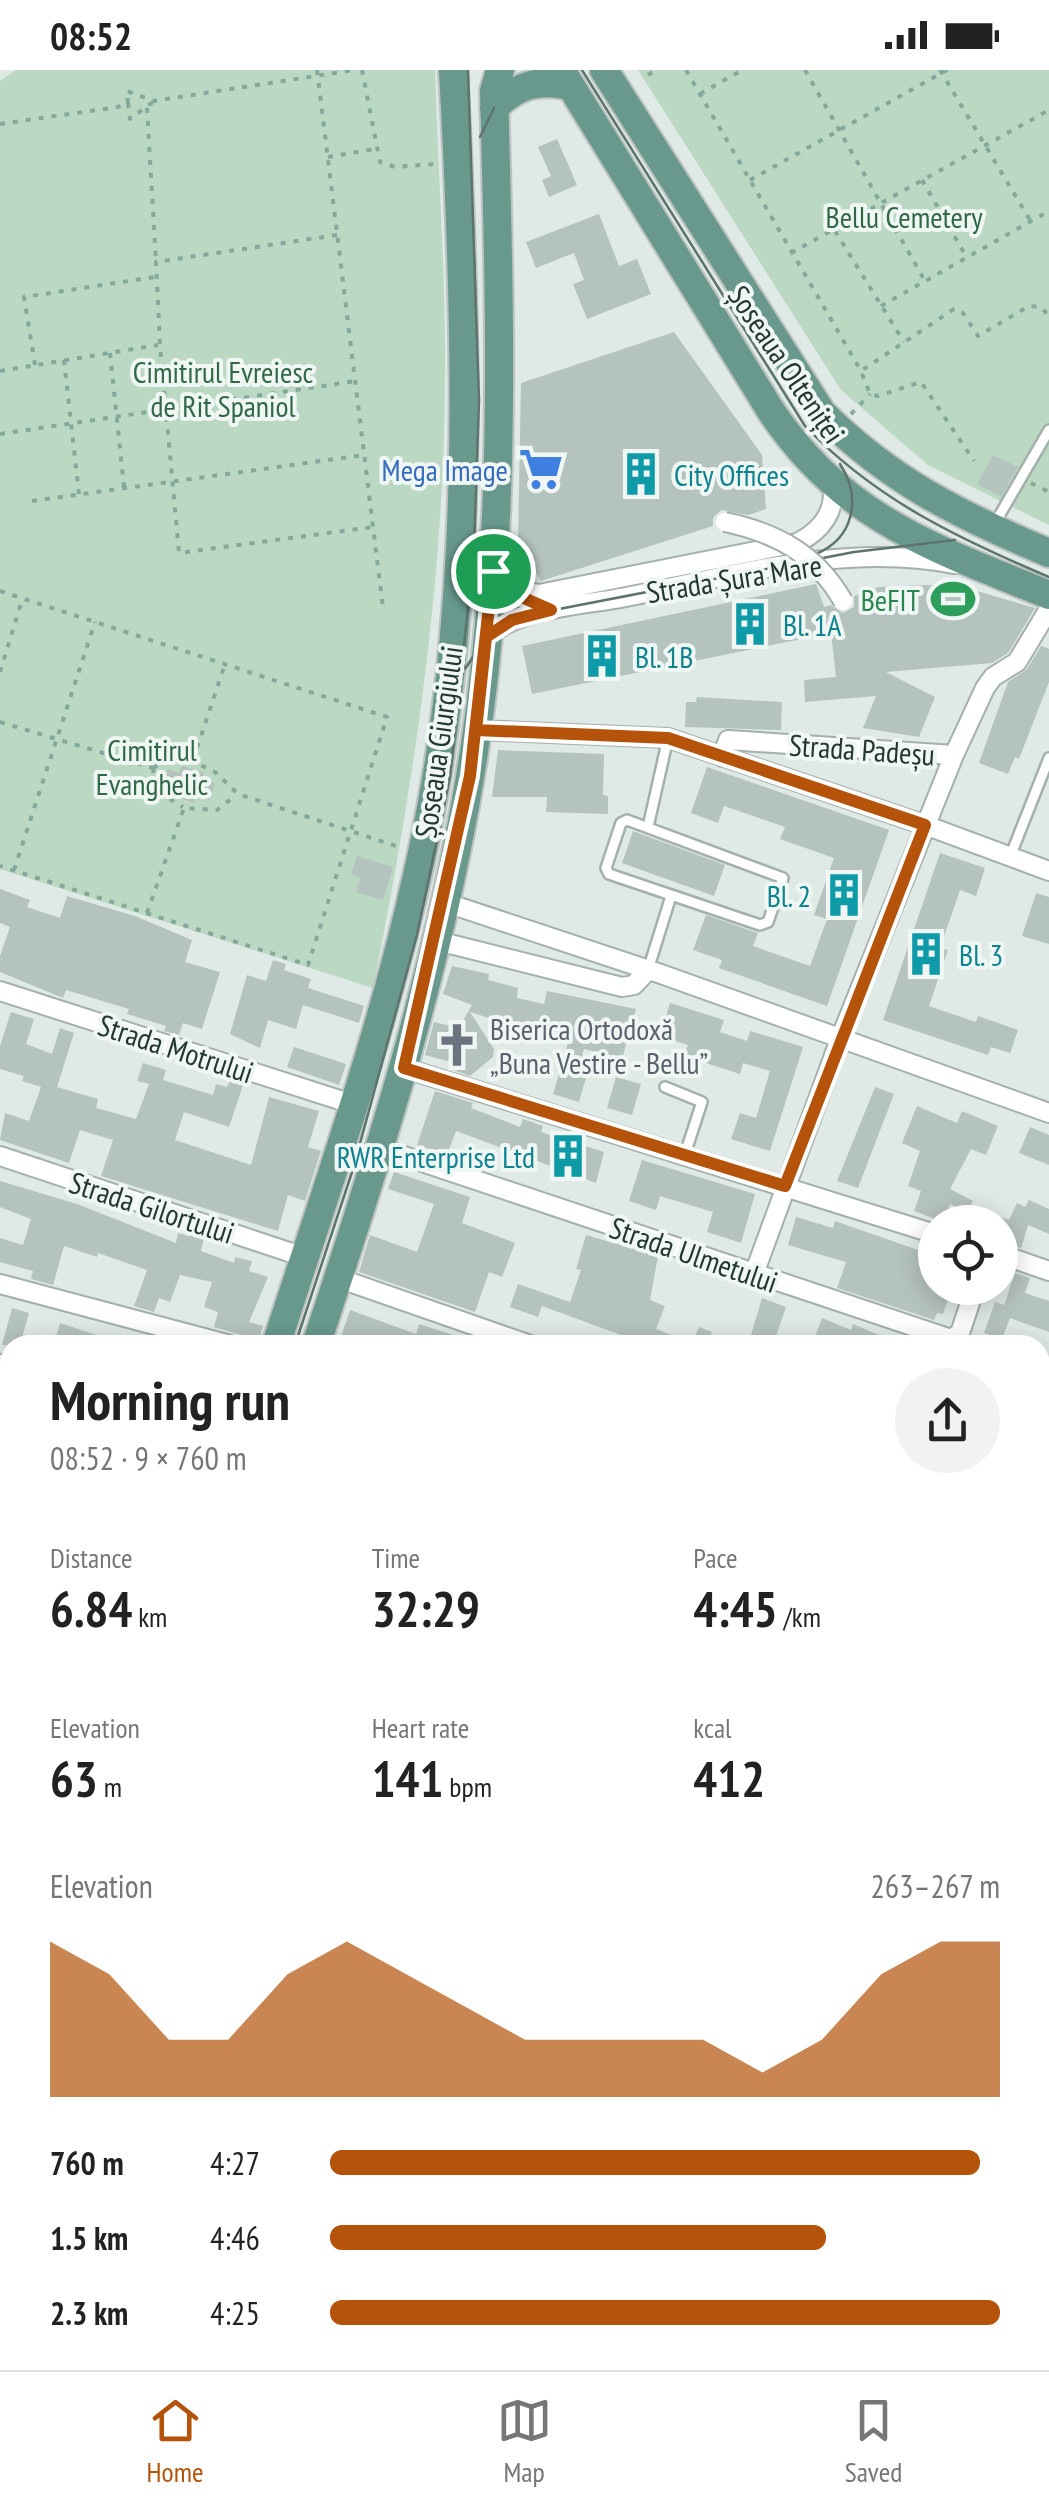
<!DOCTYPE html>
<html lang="en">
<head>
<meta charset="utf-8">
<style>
  body { margin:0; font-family:"PT Sans Narrow",sans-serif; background:#f2f2f2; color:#222; height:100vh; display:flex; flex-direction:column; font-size:38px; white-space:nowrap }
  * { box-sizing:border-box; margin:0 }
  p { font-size:32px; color:#767676 }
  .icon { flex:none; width:55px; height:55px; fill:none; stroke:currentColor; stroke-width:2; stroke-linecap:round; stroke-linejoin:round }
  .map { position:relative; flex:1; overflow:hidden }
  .side { position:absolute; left:0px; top:1265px; width:1050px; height:1035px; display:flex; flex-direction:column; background:#fff; border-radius:30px 30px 0 0; box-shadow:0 5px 25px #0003 }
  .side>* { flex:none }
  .tools { position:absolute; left:918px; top:1135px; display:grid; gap:20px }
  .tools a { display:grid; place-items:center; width:100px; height:100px; border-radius:50%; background:#fff; box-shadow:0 5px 25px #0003; font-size:50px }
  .pin { position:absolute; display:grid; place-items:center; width:85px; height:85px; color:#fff; margin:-42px; border:5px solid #fff; border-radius:50%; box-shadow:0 2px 10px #0007 }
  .round { display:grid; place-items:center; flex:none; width:105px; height:105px; border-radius:52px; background:#f2f2f2 }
  .summary { display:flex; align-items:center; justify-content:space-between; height:170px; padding:0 50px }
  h1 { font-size:55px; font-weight:600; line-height:75px }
  .metrics { display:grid; grid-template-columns:repeat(3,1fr); gap:15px; height:170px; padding:10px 50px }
  .metrics div { display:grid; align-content:center }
  .metrics b { font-size:50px; font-weight:600 }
  .metrics small { font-size:28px; font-weight:400 }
  .metrics p { font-size:28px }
  .chart { height:280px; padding:20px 50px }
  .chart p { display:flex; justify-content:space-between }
  .chart svg { width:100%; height:180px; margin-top:10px; fill:#b45309; opacity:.7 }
  ul { padding:0 50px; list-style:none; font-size:32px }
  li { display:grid; grid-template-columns:160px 120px 1fr; align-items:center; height:75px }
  li i { height:25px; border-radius:12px; background:#b45309 }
  .status { display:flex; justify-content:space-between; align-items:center; height:70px; padding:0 50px; background:#fff; direction:ltr }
  .status svg { height:28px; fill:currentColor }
  .dock { display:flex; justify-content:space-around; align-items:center; height:140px; border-top:2px solid #e0e0e0; background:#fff; font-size:28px; color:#767676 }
  .dock a { display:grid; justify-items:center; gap:5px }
  .dock .current { color:#b45309 }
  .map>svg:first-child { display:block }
</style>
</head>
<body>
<div class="status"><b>08:52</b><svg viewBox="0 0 49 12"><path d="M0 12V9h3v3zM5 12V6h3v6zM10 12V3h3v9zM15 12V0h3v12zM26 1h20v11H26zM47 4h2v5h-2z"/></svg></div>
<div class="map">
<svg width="1049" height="2300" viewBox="0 0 1049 2300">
  <rect width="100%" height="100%" fill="#dfe9e5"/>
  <path fill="#bad8c2" d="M16,0H435C438,103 446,207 445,310C444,514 413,719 373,918L0,799V11Z
    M638,0H1049V455L928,395L841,320Z"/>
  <path fill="#b5c3be" d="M557,69L577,115L549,127L542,110L551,106L538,77Z
    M599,144L619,196L637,189L651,224L587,249L573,214L584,210L574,183L536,198L526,172Z
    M674,262L762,385L766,439L748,445L721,440L713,448V456L541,511L518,472L521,313Z
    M993,385L1018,397L1001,427L977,414Z
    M816,514L824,537L831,535L843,543L854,537V526L879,517L928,515L970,519L1035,538L1008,583L992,593L886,602L935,627L919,667L863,658L876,626L805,632L804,610L836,607L831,563L532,624L522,576Z
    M1041,576L1049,579V612L1019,689L1015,687L1008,704L979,693L1008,612L1027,599Z
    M697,627L782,632L781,660L685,657L686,632H696Z
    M498,680L604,684L603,725L608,726V744L546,742L547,727H492Z
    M182,696L204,703L202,709L215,713L209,730L196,726L194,733L173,726L175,719L163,715L168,699L179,703Z
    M707,697L889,760L827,936L719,898L722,890L693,880L706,845L758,863L753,876L810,896L827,849L814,845L834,788L780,769L785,757L724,736L718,753L691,743Z
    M633,761L725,795L714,826L622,793Z
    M940,783L985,798L976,826L960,820L940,878L948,880L929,936L976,952L978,946L1018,960L1010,983L991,977L988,985L883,950Z
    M357,786L393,797L383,830L356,822L361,808L351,805Z
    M0,819L30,830L27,837L60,848L67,826L135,846L192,870L185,892L220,902L202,959L183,953L179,965L164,961L166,956L127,944L129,939L66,920L63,928L0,902V886L10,857L0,853Z
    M1036,823L1049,827V874L1022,866Z
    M273,890L286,894L284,900L311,909L308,918L364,936L359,953L303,935L296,959L268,950L260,978L230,964L247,905L266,911Z
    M452,896L489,904L488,910L518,918L517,928L544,934L547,921L636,939L622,989L584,979L576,1006L586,1008L579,1032L553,1024L570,966L526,953L524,959L470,942L494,979L493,987L470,1006L453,1000L451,992L425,985L434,952L459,958L472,935L443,924Z
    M670,933L724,950L720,962L747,971L750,961L803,977L770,1081L731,1069L740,1043L756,1048L770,1001L743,993L740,1004L684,986L688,975L660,966Z
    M11,942L34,949L26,974L52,984L60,958L74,963L57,1017L98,1029L96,1038L136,1049L149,1014L137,1011L143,993L166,1000L163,1010L213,1025L216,1014L227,1017L230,1011L243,1015L229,1057L184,1042L175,1070L251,1095L269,1027L319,1041L308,1077L321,1081L305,1131L288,1125L278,1161L101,1106L113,1070L80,1060L69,1093L0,1070L5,1043L29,1051L41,1017L22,1011L24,1006L0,999V976Z
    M294,977L346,994L339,1015L287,997Z
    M616,1007L641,1014L632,1045L607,1038Z
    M875,1017L894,1024L858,1118L837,1111Z
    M435,1021L473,1033L471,1038L520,1057L523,1049L543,1056L541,1062L604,1082L596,1113L456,1061L447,1085L417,1075Z
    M917,1036L957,1053L962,1041L998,1056L986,1085L971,1079L950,1119L973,1131L967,1142L950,1134L943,1152L914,1141L921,1121L908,1116L920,1081L902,1073Z
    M1030,1057L1049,1065V1095L1019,1083Z
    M642,1090L755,1124L741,1173L707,1162L713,1142L660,1126L656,1140L629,1131Z
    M394,1102L470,1127L462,1153L515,1173L502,1207L489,1202L475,1242L359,1202L370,1165L417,1182L434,1134L388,1119Z
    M0,1111L77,1134L176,1173L178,1163L189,1166L190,1162L204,1167L201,1181L234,1193L235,1187L252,1191L249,1201L268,1207L249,1252L263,1256L259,1270L214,1257L218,1242L204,1237L212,1212L180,1205L170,1232L159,1228L154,1242L134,1236L147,1200L98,1183L97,1187L64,1176L53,1215L31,1209L33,1201L0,1192V1168L23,1175L31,1149L0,1137Z
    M1029,1130L1049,1139V1164L1028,1155L1021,1178L1000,1172V1147L1009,1150L1017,1133L1025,1137Z
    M796,1147L833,1158L835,1151L935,1186V1218H952L943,1244L937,1243L934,1250L837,1218L846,1192L788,1175Z
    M586,1165L658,1186L650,1230L665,1236L656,1259L692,1273L699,1257L712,1262L707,1275H617L621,1265L542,1236L538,1247L510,1237L518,1214L570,1232L581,1200L576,1199Z
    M1015,1203L1030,1208L1025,1223L1049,1231V1262L1010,1248L1002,1269L984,1263L995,1232L1004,1235Z
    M762,1228L786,1237L773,1275H748Z
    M12,1238L29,1243L20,1275H2Z
    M350,1240L416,1264L419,1254L475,1272L474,1275H379L367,1271L366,1275H338Z
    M822,1248L851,1260L853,1254L902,1275H812Z
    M60,1253L115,1271V1275H54Z"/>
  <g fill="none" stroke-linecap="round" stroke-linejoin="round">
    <g stroke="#a3b0ab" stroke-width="14">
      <path id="lane" d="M995,453L1049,360
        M627,750L783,808L768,852L760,855L609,804L606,798L621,753Z
        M648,757L668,668
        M1010,787L1049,688
        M648,900L671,826
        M665,1017L702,1032L685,1084
        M0,1702L10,1703
        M90,2300L94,2290
        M151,2300L154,2290"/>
    </g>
    <g stroke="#a3b0ab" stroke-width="22">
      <path id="street" d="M513,520L539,524L797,473C821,461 837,441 832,413
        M486,567C524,536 580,536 626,527C731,506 846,472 954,494
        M477,660L668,668L925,755L1049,801
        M722,687L728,670L954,685
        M444,832L661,904L1049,1043
        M434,870L622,917L634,915L648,900
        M0,921L352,1034
        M404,998L935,1164
        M380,1078L951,1269L960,1263L975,1218
        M0,1086L304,1187
        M1000,1184L1049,1201
        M754,1204L840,969L954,685L985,618L993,607L1017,592L1049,539
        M338,1208L530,1275
        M0,1214L230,1275
        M0,1294L10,1296
        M1040,1379L1049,1353
        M1040,1455L1049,1459
        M0,1521L10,1522
        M1040,1632L1049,1637
        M0,1784L10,1785
        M1040,1798L1049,1789
        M0,1883L10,1886
        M1040,1888L1049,1896
        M1040,2171L1049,2180
        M662,2290L671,2300
        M206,2300L215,2290
        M400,2300L407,2290"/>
    </g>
    <g stroke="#a0b3ac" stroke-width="28">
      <path id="secondary" d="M1040,2117L1049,2109
        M827,2300L838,2290"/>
    </g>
    <g stroke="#bdc3c1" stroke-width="32">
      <path id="primary" d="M561,0L771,341C843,449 934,478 1049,525
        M604,0L822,343C890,411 961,446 1049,483
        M494,38C518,14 539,9 571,16
        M276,1275C333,1099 397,921 431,738C475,502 466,240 453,0
        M316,1275C378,1089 438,900 470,707C508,480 500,250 494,21L500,0
        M0,2107L10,2078
        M0,2229L10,2199"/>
    </g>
    <path stroke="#83a99d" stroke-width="4" stroke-dasharray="5 8" stroke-linecap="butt" d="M317,0L383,538
      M362,0L380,92L395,97L435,94
      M686,0L861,301L954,239L963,243L978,266L1029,236L1041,237L1049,246
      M805,0L925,211
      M940,0L1030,150
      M648,5L657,0
      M700,24L742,0
      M128,33L130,49L153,32
      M147,38L156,192
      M0,54L118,37L128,33L127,21L154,31L354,0
      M328,87L375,79
      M750,110L947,0
      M922,110L967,188
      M835,161L904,272
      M337,165L156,192L160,275L179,483L373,457
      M791,183L1049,40
      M881,236L1049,141
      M110,283L124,417
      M64,290L79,424
      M35,295L24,227L155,207
      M0,301L158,275
      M862,304L870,324L878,326L921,312L974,391
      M851,344L870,324
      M0,364L356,311
      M1031,413L1049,422
      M32,431L364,385
      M0,521L387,647L308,895L0,796
      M0,602L22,530
      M0,652L153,698
      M193,690L225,594
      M153,698L168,689L192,691L215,702L238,724L402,778
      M153,698L156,721L183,737
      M14,800L95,552
      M147,843L184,738L217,740L236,725
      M974,2300L977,2290"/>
    <use href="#lane" stroke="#fff" stroke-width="9"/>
    <use href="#street" stroke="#fff" stroke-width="18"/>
    <use href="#secondary" stroke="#fff" stroke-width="22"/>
    <use href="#primary" stroke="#69998d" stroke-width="28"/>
    <path stroke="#5d736d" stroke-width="2.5" d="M582,0L805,356C875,429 957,468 1049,507
      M480,67L494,38
      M482,475C496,507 517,528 551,540
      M816,484C854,468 862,428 840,394
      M465,599L486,567L528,545L854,482L955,470
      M295,1275L353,1099L417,865L450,707L474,481L479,330L468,0
      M0,2161L10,2131
      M0,2187L10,2156"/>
    <g stroke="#a3b0ab" stroke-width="22" stroke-linecap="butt">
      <path id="street-bridge" d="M725,452C777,463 816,484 843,531"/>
    </g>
    <use href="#street-bridge" stroke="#fff" stroke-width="18"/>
  </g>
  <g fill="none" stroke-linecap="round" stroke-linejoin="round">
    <g stroke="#fff" stroke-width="20">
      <path id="route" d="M493,501L470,706L404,998L785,1116L925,755L668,668L476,660L486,567L512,550L551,540L526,529L493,501"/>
    </g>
    <use href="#route" stroke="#b45309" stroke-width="12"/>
  </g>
  <defs>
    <g id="supermarket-bare" transform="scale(3.45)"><path d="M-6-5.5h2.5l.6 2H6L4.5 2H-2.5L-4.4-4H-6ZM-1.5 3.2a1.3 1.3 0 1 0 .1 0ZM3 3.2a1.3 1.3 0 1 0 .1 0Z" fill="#3f7fe0" stroke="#eff6f3" stroke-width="2.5" paint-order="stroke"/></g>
    <g id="building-bare" transform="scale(3.45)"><path d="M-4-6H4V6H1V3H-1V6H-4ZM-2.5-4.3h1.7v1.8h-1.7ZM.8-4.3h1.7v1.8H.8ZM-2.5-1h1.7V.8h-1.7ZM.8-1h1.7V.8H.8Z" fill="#0f9aa8" stroke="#eff6f3" stroke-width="2.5" paint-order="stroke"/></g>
    <g id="stadium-bare" transform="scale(3.45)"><path d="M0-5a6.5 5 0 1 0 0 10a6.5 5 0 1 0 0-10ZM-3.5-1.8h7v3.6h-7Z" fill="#2e9e5b" stroke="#eff6f3" stroke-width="2.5" paint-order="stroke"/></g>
    <g id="church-bare" transform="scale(3.45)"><path d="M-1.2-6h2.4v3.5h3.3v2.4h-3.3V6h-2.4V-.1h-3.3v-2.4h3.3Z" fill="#6b7280" stroke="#eff6f3" stroke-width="2.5" paint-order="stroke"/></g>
  </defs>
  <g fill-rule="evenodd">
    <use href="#supermarket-bare" x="541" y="399"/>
    <use href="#building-bare" x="641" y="404"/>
    <use href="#stadium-bare" x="953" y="529"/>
    <use href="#building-bare" x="750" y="554"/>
    <use href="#building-bare" x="602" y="586"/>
    <use href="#building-bare" x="844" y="825"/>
    <use href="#building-bare" x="926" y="884"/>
    <use href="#church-bare" x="457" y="975"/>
    <use href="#building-bare" x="568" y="1086"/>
  </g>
  <g text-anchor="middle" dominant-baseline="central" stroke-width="8" stroke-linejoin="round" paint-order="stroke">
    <g font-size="30" fill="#316947" stroke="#eff6f3">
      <text x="904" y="146">Bellu Cemetery</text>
      <text x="223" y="301">Cimitirul Evreiesc<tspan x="223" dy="34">de Rit Spaniol</tspan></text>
      <text x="152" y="679">Cimitirul<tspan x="152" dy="34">Evanghelic</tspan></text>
    </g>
    <g font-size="30" fill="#223731" stroke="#eff6f3">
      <text transform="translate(787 294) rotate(56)">Șoseaua Olteniței</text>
      <text transform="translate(734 508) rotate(-9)">Strada Șura Mare</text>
      <text transform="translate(438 672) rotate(-82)">Șoseaua Giurgiului</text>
      <text transform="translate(862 679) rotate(4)">Strada Padeșu</text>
      <text transform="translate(176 978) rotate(18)">Strada Motrului</text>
      <text transform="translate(152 1137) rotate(18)">Strada Gilortului</text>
      <text transform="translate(694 1184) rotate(19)">Strada Ulmetului</text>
    </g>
    <g font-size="30" fill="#366cbe" stroke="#eff6f3" text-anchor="end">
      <text x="508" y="399">Mega Image</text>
    </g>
    <g font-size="30" fill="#0d838f" stroke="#eff6f3" text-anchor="start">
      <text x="674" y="404">City Offices</text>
      <text x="783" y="554">Bl. 1A</text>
      <text x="635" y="586">Bl. 1B</text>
      <text x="811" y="825" text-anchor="end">Bl. 2</text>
      <text x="959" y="884">Bl. 3</text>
      <text x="535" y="1086" text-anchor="end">RWR Enterprise Ltd</text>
    </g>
    <g font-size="30" fill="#27864d" stroke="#eff6f3" text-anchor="end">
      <text x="920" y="529">BeFIT</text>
    </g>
    <g font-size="30" fill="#5b616d" stroke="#eff6f3" text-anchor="start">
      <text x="490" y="958">Biserica Ortodoxă<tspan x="490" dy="34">„Buna Vestire - Bellu”</tspan></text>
    </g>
  </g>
</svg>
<div class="tools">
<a><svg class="icon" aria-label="locate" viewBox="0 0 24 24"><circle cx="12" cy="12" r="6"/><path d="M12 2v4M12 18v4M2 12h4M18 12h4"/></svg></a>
</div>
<div class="pin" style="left:493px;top:501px;background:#1e9e55"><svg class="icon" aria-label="arrive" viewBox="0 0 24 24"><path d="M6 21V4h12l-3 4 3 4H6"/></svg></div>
<section class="side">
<div class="summary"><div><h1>Morning run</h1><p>08:52 · 9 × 760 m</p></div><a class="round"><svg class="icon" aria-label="share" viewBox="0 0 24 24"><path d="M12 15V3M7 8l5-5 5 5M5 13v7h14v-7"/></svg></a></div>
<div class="metrics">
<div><p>Distance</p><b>6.84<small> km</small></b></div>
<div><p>Time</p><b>32:29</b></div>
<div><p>Pace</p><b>4:45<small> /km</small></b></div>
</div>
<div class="metrics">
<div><p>Elevation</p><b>63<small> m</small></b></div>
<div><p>Heart rate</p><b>141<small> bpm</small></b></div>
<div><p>kcal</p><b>412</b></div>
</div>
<div class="chart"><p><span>Elevation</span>263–267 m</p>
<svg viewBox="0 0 160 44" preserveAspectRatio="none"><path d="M0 44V6L10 14L20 30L30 30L40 14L50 6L60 14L70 22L80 30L90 30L100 30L110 30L120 38L130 30L140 14L150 6L160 6V44z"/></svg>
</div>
<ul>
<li><b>760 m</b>4:27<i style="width:97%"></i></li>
<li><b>1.5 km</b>4:46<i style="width:74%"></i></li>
<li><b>2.3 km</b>4:25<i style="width:100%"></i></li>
</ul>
</section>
</div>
<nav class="dock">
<a class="current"><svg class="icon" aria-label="home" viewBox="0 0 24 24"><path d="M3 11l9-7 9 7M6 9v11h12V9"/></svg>Home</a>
<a><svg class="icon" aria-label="map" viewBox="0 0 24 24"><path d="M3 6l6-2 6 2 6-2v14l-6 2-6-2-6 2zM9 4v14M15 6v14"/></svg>Map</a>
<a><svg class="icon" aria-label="saved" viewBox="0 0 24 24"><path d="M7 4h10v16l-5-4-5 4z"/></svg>Saved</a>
</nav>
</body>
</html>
